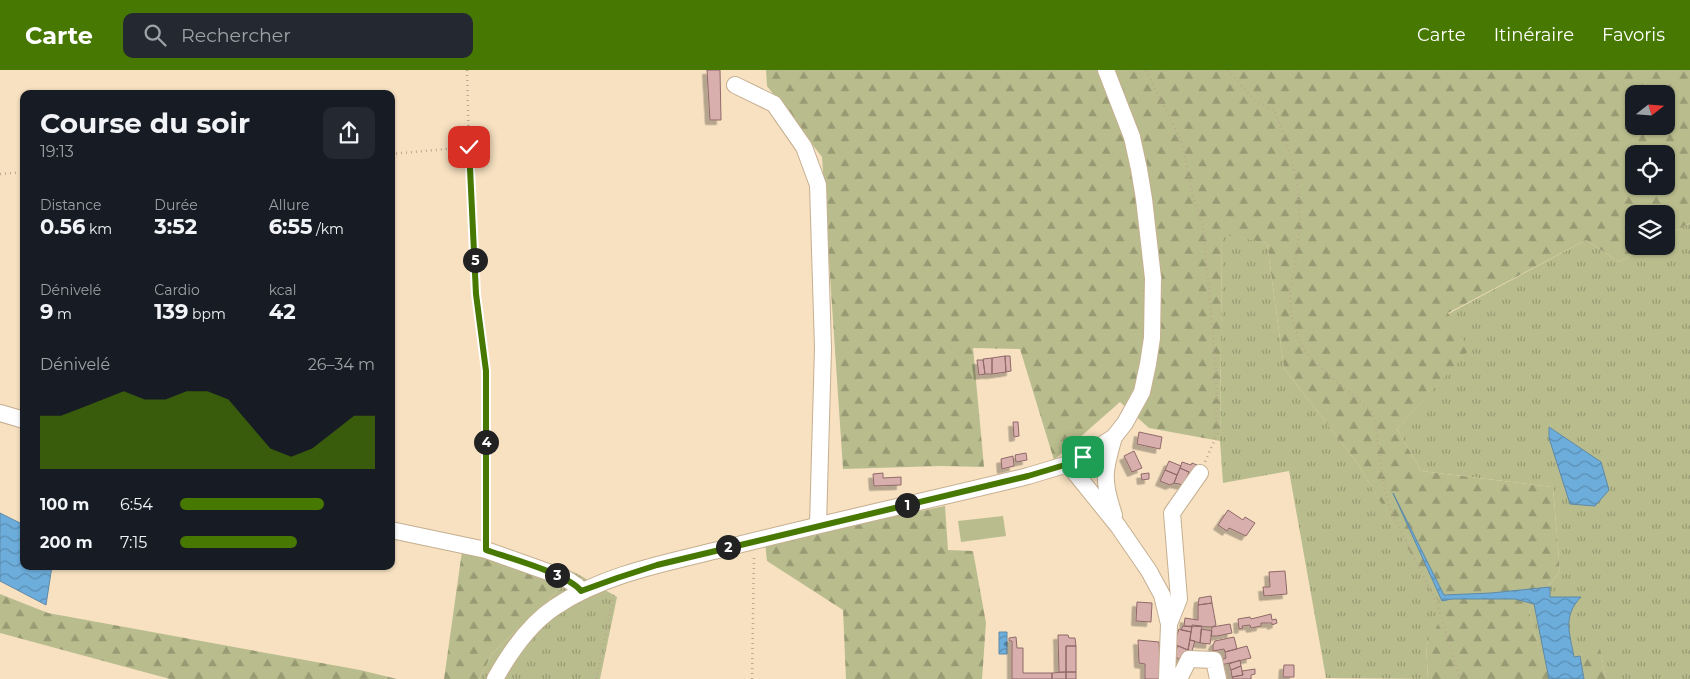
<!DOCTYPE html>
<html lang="fr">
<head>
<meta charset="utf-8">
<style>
  body { margin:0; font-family:Montserrat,sans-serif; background:#242831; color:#f1f3f6; height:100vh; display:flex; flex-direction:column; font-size:19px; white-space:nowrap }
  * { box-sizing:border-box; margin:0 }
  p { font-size:16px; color:#9ea1a6 }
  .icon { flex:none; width:28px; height:28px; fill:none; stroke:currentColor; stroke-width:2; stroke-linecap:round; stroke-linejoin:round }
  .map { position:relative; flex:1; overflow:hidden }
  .sheet { position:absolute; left:20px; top:20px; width:375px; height:480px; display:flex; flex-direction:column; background:#171b24; border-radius:10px; box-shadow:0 1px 4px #0004 }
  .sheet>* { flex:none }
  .needle { width:32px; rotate:73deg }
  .tools { position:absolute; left:1625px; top:15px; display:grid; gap:10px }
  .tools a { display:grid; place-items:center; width:50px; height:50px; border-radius:10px; background:#171b24; box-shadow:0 1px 4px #0004; font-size:25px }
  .pin { position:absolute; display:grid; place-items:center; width:42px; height:42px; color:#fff; margin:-21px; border-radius:10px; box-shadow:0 2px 8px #0006 }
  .km { position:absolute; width:25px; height:25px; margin:-12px; border-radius:50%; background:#222; color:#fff; font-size:14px; line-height:25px; text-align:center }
  .round { display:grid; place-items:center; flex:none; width:52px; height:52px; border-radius:10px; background:#242831 }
  .head { display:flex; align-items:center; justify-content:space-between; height:85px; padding:0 20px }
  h1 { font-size:28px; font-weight:700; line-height:38px }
  .metrics { display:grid; grid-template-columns:repeat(3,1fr); gap:8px; height:85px; padding:5px 20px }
  .metrics div { display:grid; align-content:center }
  .metrics b { font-size:21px; font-weight:700 }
  .metrics small { font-size:14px; font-weight:400 }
  .metrics p { font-size:14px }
  .chart { height:140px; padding:10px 20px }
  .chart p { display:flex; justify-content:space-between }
  .chart svg { width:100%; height:90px; margin-top:5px; fill:#477801; opacity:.7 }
  ul { padding:0 20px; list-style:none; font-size:16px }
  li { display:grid; grid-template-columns:80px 60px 1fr; align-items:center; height:38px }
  li i { height:12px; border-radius:6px; background:#477801 }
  header { display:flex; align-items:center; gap:30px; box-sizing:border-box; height:70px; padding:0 25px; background:#477801; color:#fff }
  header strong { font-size:24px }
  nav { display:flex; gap:28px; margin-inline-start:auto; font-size:18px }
  .search { width:350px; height:45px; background:#242831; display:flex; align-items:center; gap:12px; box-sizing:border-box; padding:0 18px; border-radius:10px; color:#9ea1a6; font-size:19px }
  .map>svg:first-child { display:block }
</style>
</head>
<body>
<header>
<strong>Carte</strong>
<div class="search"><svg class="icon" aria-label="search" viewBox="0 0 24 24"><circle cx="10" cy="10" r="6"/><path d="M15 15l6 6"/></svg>Rechercher</div>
<nav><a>Carte</a><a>Itinéraire</a><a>Favoris</a></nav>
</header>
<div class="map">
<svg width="1690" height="609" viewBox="0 0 1690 609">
  <defs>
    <pattern id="grass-tufts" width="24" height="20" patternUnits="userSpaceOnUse" patternTransform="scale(1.25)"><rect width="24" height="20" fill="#b9bd8d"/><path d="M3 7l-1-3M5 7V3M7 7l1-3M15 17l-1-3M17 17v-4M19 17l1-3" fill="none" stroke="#989a73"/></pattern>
    <pattern id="forest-firs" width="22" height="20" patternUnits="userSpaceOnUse" patternTransform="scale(1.25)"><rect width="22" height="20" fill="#b9bd8d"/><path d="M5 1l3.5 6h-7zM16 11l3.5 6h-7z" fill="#989a73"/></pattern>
    <pattern id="water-waves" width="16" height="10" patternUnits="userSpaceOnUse" patternTransform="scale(1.25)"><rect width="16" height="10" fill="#6daddc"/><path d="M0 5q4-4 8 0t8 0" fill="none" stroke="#5b8eb2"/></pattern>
    <filter id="shadow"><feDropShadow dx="-4.5" dy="4.5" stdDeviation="0" flood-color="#0004"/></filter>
  </defs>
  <rect width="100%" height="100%" fill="#f7e1c1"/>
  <path fill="url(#grass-tufts)" d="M1690,153V609H1606L1600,579L1543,594L1529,541L1560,501L1553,417L1421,401L1397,359L1468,280L1448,244L1586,170L1619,192L1648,176H1666V166Z
    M1222,163L1267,173L1284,298L1358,394L1446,542L1426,575L1428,609L1326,608L1289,401L1223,413L1220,371Z
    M576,503L617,527L600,609H479L492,584Z"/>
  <path fill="url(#forest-firs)" fill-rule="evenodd" d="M766,0H1690V153L1666,166V144H1634V176H1648L1619,192L1586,170L1448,243L1469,280L1397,359L1421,401L1553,417L1560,501L1529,541L1543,593L1600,578L1606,609H1428L1426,575L1445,542L1358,394L1284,298L1267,173L1222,164L1220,371L1149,358L1120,332L1054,390L1020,279L973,278L984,397L941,396L843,399L822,87L767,16ZM1634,24H1666V56H1634ZM1634,84H1666V116H1634Z
    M945,436L948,480L973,481L986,553L982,609H846L843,540L767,491L765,473Z
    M464,467L490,474L576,503L492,584L479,609H444Z
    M0,524L48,543L360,600L397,609H170L0,563Z"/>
  <path fill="#b9bd8d" d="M1003,446L1006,466L961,472L958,451Z"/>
  <path fill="url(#water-waves)" stroke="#5f89a6" d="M1549,357L1601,392L1609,420L1595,436L1570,434L1549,368Z
    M1393,423L1444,525L1491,523L1550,517V527H1581C1562,546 1570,564 1574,587L1580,586L1584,609H1549L1534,534L1515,529H1452L1442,531Z
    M0,443L24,455V496H52L46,535L0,511Z
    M999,562H1007V584H999Z"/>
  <path fill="#d8afad" stroke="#8f6968" filter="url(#shadow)" d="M707,0H720L721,50H710Z
    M1005,286H1010L1011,301L1006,302Z
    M1005,286L1006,302L992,304V288Z
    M992,288V304H985L983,289Z
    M977,290H983L985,304L979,305Z
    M1013,352H1018L1019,366L1014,367Z
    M1139,362L1162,367L1160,379L1137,374Z
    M1134,381L1142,398L1132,402L1124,386Z
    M1026,383L1027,390L1016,392L1015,385Z
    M1013,386L1014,396L1002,399L1001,389Z
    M1169,391L1181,396L1177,405L1165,400Z
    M1182,392L1191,395L1192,393L1197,395L1193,404L1180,398Z
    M1180,398L1189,402L1184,415L1174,413Z
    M1165,400L1177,405L1174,413L1170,415L1160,411Z
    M883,403V408L901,407V415L874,416L873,404Z
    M1149,403V409L1142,410L1141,404Z
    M1228,440L1243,450L1245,447L1255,453L1246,466L1229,458L1227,461L1218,455Z
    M1285,501L1287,524L1264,526L1263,517H1270L1269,502Z
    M1211,526L1212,533L1198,535L1199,528Z
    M1137,532L1152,533L1151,552L1136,551Z
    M1212,533L1216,555L1212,557L1184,556L1185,548L1198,550V535Z
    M1271,544L1272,550L1276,549L1277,553L1272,555V553H1261V556L1251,558L1250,555L1242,556L1243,558L1239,559L1238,549L1250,547L1251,549Z
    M1230,554L1232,563L1217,566H1211L1212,557Z
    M1192,555L1202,556L1200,573L1190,570Z
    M1183,556L1192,557L1191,562L1181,560Z
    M1179,559L1191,562L1188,580L1174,574Z
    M1201,559L1212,561L1210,574L1200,573Z
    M1058,565H1068L1069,568H1075L1076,576H1066V602H1059Z
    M1016,567L1017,578H1023V603H1052V609H1012V571H1009V568Z
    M1234,567L1237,579L1225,582L1224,579L1213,581V575L1215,571Z
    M1138,570L1159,572L1161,609H1145V594L1139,593Z
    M1190,570L1195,571L1192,581L1188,580Z
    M1066,576H1076V602H1066Z
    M1178,576L1188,580L1183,591L1173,586Z
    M1247,576L1251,588L1221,595L1220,590L1226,588L1225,582Z
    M1240,590L1241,596L1231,600L1229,594Z
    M1284,595H1294V607H1283Z
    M1241,596L1243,605L1232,607L1231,600Z
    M1255,599V604L1251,605V609H1233L1232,607L1243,605L1242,601Z
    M1066,602H1076V609H1066Z
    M1066,602V609H1052V603Z"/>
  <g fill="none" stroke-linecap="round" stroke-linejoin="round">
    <g stroke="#c5af91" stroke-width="18">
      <path id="minor" d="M735,15L774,34L804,77L818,115L823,278L818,455
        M0,343L24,350
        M1114,367C1104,401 1102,410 1114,445
        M1068,394L1118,456L1149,501L1162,525L1169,554L1167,609
        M391,460L486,480L565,508L577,516L581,521
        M1169,554L1179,529L1172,443L1200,403
        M495,609C510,582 529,554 555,537C604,504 666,493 722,479C824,453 926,431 1028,406L1068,394L1083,387L1114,367L1125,353L1142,322L1148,294L1152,268L1153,208L1144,129L1139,99L1132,67L1106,0
        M1179,609L1189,589L1214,590L1218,609"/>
    </g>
    <path stroke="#baa88f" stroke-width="2.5" stroke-dasharray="1 4" stroke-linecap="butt" d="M467,0L469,77L477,224L486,301V466
      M1146,0L1183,75L1192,124L1203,156L1216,298L1217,364L1205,392
      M1228,0L1256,32L1275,41L1291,87L1298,118L1300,156L1295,195L1290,220L1291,244L1298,268L1307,284L1331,307L1370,340L1375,352L1383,411L1390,439L1438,536L1460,609
      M391,84L469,77
      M0,104L24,102
      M596,609L614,524
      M752,609L754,485"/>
    <use href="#minor" stroke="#fff" stroke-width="16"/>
  </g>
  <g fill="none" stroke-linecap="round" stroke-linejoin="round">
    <g stroke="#fff" stroke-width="10">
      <path id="route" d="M469,77L476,224L486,301V480C509,488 568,504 581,521L617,508L657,495L1028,406L1068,394L1083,387"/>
    </g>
    <use href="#route" stroke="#477801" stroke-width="6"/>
  </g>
</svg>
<div class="tools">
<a><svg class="needle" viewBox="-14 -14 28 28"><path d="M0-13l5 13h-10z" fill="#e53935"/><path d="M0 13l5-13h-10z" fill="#9ea1a6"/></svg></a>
<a><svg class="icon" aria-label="locate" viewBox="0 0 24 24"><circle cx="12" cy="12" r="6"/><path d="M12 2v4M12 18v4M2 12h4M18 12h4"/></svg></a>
<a><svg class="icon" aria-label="layers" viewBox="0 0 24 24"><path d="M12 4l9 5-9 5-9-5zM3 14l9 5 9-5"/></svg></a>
</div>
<div class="pin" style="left:1083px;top:387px;background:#1e9e55"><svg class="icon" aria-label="arrive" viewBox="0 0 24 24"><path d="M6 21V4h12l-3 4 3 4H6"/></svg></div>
<div class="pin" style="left:469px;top:77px;background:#d93025"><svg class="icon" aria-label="check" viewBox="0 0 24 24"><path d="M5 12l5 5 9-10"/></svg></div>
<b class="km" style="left:907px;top:435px">1</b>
<b class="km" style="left:728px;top:477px">2</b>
<b class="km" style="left:557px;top:505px">3</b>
<b class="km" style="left:486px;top:372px">4</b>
<b class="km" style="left:475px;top:190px">5</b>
<section class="sheet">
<div class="head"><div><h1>Course du soir</h1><p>19:13</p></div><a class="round"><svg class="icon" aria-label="share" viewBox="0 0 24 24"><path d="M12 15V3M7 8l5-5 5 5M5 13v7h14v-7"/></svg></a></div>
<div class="metrics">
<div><p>Distance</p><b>0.56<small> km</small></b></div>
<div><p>Durée</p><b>3:52</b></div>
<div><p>Allure</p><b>6:55<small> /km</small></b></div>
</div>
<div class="metrics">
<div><p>Dénivelé</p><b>9<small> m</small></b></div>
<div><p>Cardio</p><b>139<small> bpm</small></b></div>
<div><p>kcal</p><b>42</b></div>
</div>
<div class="chart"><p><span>Dénivelé</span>26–34 m</p>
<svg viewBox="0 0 160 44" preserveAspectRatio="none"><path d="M0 44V18L10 18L20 14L30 10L40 6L50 10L60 10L70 6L80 6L90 10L100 22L110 34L120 38L130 34L140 26L150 18L160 18V44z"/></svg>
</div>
<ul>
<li><b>100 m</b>6:54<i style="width:74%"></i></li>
<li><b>200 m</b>7:15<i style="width:60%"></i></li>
</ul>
</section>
</div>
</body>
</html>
